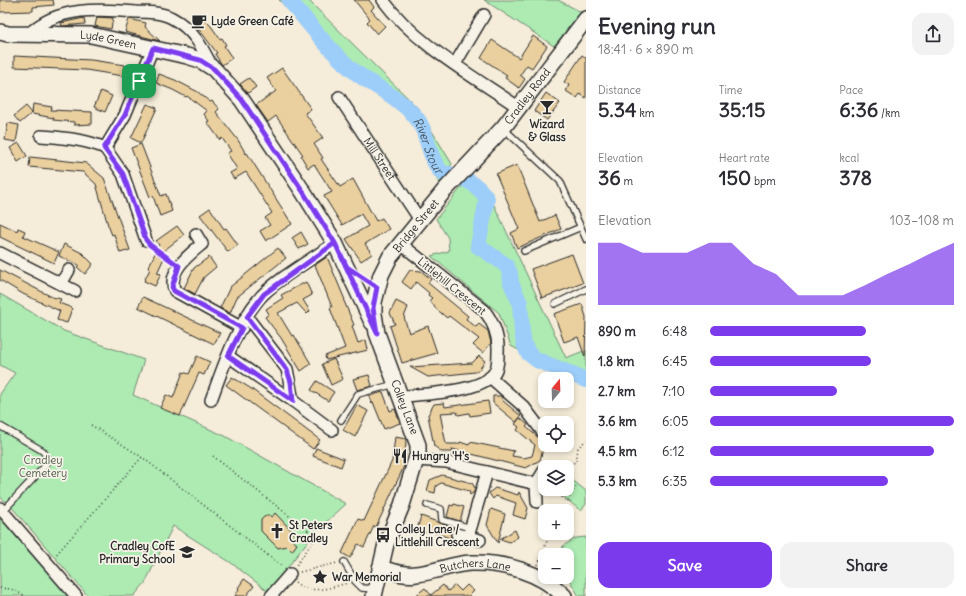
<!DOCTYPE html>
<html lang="en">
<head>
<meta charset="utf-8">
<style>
  body { margin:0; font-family:Delius,sans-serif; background:#f2f2f3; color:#2b2b33; height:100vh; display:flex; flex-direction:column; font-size:15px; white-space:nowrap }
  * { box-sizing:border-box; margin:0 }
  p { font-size:13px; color:#7c7c81 }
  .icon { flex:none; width:22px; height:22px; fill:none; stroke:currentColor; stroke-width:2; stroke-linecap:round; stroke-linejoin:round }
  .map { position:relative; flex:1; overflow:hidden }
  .panel { display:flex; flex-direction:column; background:#fff; width:380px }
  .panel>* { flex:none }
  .needle { width:26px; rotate:19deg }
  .tools { position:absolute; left:538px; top:372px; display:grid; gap:8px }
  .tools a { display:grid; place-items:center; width:36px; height:36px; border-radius:8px; background:#fff; box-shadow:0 2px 6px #0003; font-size:20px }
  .pin { position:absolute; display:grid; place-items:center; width:34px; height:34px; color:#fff; margin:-17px; border-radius:8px; box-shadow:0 2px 6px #0006 }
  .round { display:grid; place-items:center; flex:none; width:42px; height:42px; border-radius:12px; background:#f2f2f3 }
  .overview { display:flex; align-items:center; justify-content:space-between; height:68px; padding:0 12px }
  h1 { font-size:22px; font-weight:700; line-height:30px }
  .metrics { display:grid; grid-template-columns:repeat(3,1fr); gap:6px; height:68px; padding:4px 12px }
  .metrics div { display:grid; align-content:center }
  .metrics b { font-size:20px; font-weight:700 }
  .metrics small { font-size:11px; font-weight:400 }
  .metrics p { font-size:11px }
  .chart { height:112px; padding:8px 12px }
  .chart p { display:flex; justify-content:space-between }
  .chart svg { width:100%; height:72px; margin-top:4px; fill:#7c3aed; opacity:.7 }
  .primary-button { display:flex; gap:8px; margin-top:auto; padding:8px 12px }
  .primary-button a { flex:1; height:46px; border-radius:12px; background:#7c3aed; color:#fff; font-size:16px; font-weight:700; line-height:46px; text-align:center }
  .primary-button a+a { background:#f2f2f3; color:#2b2b33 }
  ul { padding:0 12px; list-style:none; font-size:13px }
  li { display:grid; grid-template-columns:64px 48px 1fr; align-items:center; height:30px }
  li i { height:10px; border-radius:5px; background:#7c3aed }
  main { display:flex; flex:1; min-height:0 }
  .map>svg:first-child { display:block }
</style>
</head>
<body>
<main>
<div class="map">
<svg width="586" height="596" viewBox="0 0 586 596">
  <rect width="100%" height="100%" fill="#f5ecd9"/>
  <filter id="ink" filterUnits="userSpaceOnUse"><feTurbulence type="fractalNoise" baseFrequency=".025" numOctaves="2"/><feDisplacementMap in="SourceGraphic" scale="8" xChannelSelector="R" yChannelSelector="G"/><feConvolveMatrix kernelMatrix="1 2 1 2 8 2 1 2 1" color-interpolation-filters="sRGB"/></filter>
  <g filter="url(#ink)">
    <path fill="#adebb3" stroke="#6c8b6f" d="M279,0H308L418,108L452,164L439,184L410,117L363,84L339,62Z
      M484,0H558L581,12L554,46Z
      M472,174L486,188L566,358L586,350V380L537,360L511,346L499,313L431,256L449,251L448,238L436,219Z
      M0,294L64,331L144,360L133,395L225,436L346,504L314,533L269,592L230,562L173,526L145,583L134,596H88L9,504L0,497V394L15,373L0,365Z
      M571,479L586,491V504L581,511L559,493L563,489H567V484Z
      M0,514L70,596H0Z
      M586,537V596H579L567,576V555H561L563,546L576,538Z"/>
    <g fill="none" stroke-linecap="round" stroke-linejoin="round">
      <path stroke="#9dcdf9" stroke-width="16" id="s1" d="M289,0C310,24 330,52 355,72C375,87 398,97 414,115C429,131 427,157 442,173C460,175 478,183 487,199L478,246L506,265L510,273L511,283L520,303L522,332L524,344L528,353L537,360L586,380"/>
    </g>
    <path fill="#ebd09f" stroke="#2b2b2b" d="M0,0H53L54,5L33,7V11L0,12Z
      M354,0H369L374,7L371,10L385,26L377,34L367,22L370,19Z
      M198,13L211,26L220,39L222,38L226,45L224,46L232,58L222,65L215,54L217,53L201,32L190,22Z
      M97,17L113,18L111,29L95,26Z
      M84,18L85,24L62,26L61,23Z
      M129,19L146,23L145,27L160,41L125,32Z
      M533,36L547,46L532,68L527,65L520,75L525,79L519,88L505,78L507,75L481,58L492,40L519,58Z
      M582,55L586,58V98L580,94L577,98L566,91L569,85L564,82Z
      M14,56L91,60L125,65L123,76L86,70L14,67Z
      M282,68L311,109L305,113L323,138L314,144L323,158L321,159L340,187L353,179L376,221L382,218L389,229L365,244L372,254L361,261L346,239L368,226L361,214L342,225L324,196L332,192L314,164L308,168L301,156L303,155L276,116L268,122L256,105L276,91L267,78Z
      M159,74L175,80L198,92L210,102L212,101L219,109L216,112L238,140L246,154L247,153L292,224L266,241L260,231L270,225L265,218L272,213L246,172L234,179L230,173L237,169L227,153L231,151L222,138L220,140L207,122L209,121L204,114L207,111L187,96L186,97L173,90L156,83Z
      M249,78L256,87L248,93L240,84Z
      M101,91L112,96L105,112L94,107Z
      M546,93L560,103L547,120L534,111Z
      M33,104L52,107L51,110L92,112V124L74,125V122L53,120L54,118L32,114Z
      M147,104L157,108L141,143L131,138Z
      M26,106L32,113L20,123L14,116Z
      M8,123L19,125L16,142L5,140Z
      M19,143L27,156L18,162L10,148Z
      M141,144L161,196L166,194L172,211L160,216L153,196L150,197L131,148Z
      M30,157L86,163L104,178L130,250L120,253L114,234L112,235L108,225L96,184L83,172L29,167Z
      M517,165L540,222L555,215L561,229L517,248L511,233L519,229L496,174Z
      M210,208L224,229L226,228L238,245L228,252L200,215Z
      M0,223L17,231L18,228L25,231L23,236L59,252L54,263L0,237Z
      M177,226L184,235L158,255L164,258L157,273L161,274L155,286L144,281L150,269L148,268L159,245L156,241Z
      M301,232L308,244L299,249L292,238Z
      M64,244L82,253L93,264L85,274L77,267L79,265L59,256Z
      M278,248L286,258L237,297L230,313L220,308L230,287Z
      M572,254L583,283L542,298L531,269Z
      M209,257L216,267L204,277L195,294L184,288L194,268Z
      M327,257L345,300L344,301L354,325L352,326L358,343L366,340L368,350L326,360L325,356L345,348L330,308L332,307L315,265Z
      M0,270L52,297L61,299L59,303L72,308L67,323L57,320L60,311L23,294L0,280Z
      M410,270L421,271L431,279L428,283L468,316L466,319L476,327L479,324L488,331L491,343L483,353L473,345L479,339L449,316L447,318L434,307L435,306L429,301L432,298L428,295L429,293L416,282L411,289L402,282Z
      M306,282L312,295L303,300L310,311L307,314L297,303L278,313L292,336L294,335L311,364L301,371L281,338L265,317L269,314L266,309L283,298L281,295Z
      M143,297L220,333L214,344L138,307Z
      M396,301L408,307L404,317L409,333L428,326L437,353L402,363L390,326L395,324L390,313Z
      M582,304L586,317L585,357L578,337L564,342L554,314Z
      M197,356L210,362L204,375L199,373L180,416L160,408L166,395L173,398L183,372L189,374Z
      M479,356L485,361L479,370L475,372L428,377L410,367L472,363Z
      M334,359L343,379L331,385L322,364Z
      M369,375L372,386L357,390L353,379Z
      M232,377L250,388L320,440L313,449L286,429L226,385Z
      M317,381L334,392L328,401L311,390Z
      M383,392L390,411L395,409L400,423L384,429L373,402L372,404L369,396Z
      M493,396H501L503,401L521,416L516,422L493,403Z
      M488,401L490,413L470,416L469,413L458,415L457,412L440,413L446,444H459L460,442L469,445L470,442L514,451L512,456L524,458L532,456L535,445L517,430L519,427L515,424L520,418L528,425L526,427L540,439L545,442L540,460L526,468L452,449L453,452H442L434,446L428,415L434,404L444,403L445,407Z
      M357,405L368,411L355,437L343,430Z
      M395,437L406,439L405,464L376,527L374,526L364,547L358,544L350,558L342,553L358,519L364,521L392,461Z
      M316,448L344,459L341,467L313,456Z
      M442,475L472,483L475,488L474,492L470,495L469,491L441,483L436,486L435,493L427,491L430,480Z
      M495,488L518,495L519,492L528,508L525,519L513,515L516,503L496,496L493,499L489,493Z
      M454,504L464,507L460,521L447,517L450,505L453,506Z
      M491,509L505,514L498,543L487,525Z
      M275,513L294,533L292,540L297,544L292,551L287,546L278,548L261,531V520L264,517L268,515L272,517Z
      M421,516L454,528L450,533L452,539L430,531L429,533L417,530Z
      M515,530L518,537L510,542L500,539Z
      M244,579L254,586L246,596H235L239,589L238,588Z
      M443,585L448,591L455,585L461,591L467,585L474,591L469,596H415L425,588L431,595Z"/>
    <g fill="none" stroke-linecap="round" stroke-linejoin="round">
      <g stroke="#2b2b2b" stroke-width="8">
        <path id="lane" d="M503,128L560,181L586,239
          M524,251L581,227
          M555,304L586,289
          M341,420L358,394L395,384
          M0,426L43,451L46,456V465L3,511
          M427,505L441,509L442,520L471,528
          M344,562L355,581L362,588L374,589"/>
      </g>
      <g stroke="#2b2b2b" stroke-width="14">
        <g id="street">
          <path d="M383,0C415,44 473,76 518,107"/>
          <path d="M29,34C56,6 100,9 136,12C147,12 161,12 172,18C193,29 203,48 213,69"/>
          <path d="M455,64L484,15"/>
          <path id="s2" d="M339,97L420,220"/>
          <path d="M41,136C63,138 84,139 105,148"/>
          <path d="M196,234L202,244C190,254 166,272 175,291L242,328"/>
          <path d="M146,240L123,174L105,148L125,115L153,48"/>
          <path d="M0,253L75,291"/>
          <path d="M61,284L69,270"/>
          <path d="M247,317L287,369L293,401L332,430"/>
          <path d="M228,356L293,401"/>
          <path d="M490,377L524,407L545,435"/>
          <path d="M400,397C424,393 481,393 494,373C498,368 498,359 498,352C499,336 494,323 484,310L401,244"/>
          <path d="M211,400C223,368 236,327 258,300C272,282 315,257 335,243"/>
          <path d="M416,460L446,462L536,484L537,502"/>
          <path d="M536,484L544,471"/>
          <path d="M0,508L76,596"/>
          <path d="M457,534L480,540"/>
          <path d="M468,537L487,472"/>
          <path d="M271,596L290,574"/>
        </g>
      </g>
      <g stroke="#2b2b2b" stroke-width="18">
        <g id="secondary">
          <path id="s3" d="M0,32L8,34L91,35L187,56L200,60L214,69L242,100L302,190L335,243L372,322"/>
          <path id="s4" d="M380,568C391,571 404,576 416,574C435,572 452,564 471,563C503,562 541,572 564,596"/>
          <path id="s5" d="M374,596L386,544L402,505L418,453V445L377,333L374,314V302L381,275L390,257L444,191L503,128L586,19"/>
        </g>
      </g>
      <path stroke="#2b2b2b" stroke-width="1.5" stroke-dasharray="1 3" stroke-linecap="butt" d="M153,247L171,260
        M91,425L142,457
        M213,456L316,537L295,567
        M558,467L576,462L578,448L586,440
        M553,489L567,502L576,486
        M54,557L142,457L283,567
        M538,565L550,533
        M300,572L337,563
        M295,582C310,596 331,587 348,583
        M0,588L11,589L25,596
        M539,596L541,592"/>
      <use href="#lane" stroke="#f7f3e8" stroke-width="5.5"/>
      <use href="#street" stroke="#f7f3e8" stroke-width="11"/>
      <use href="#secondary" stroke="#f7f3e8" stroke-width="15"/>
    </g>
  </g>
  <g fill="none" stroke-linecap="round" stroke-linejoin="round" filter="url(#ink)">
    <g stroke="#fff" stroke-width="8">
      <path id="route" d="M139,81L125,115L104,148L123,174L146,240L150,245L179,266L172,287L174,291L242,328L228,356L293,401L291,382L287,370L247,317L264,294L335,243L377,333L373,308L377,287L347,267L335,243L302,190L242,100L214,69L200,60L153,48L139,81"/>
    </g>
    <use href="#route" stroke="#7c3aed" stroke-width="5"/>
  </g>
  <defs>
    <g id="cafe-bare" transform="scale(1.2)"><path d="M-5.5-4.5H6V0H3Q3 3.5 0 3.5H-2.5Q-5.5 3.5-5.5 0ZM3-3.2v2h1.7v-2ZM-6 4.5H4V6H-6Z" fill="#2b2b2b" stroke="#f7f3e8" stroke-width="2.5" paint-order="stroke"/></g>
    <g id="bar-bare" transform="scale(1.2)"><path d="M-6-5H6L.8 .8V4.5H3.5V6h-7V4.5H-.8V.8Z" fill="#2b2b2b" stroke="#f7f3e8" stroke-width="2.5" paint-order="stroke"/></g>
    <g id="restaurant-bare" transform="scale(1.2)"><path d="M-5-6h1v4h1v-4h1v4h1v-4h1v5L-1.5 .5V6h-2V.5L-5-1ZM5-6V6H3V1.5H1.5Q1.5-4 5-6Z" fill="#2b2b2b" stroke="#f7f3e8" stroke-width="2.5" paint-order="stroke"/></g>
    <g id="church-bare" transform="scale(1.2)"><path d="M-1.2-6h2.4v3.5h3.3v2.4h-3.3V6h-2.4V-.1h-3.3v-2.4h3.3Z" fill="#2b2b2b" stroke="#f7f3e8" stroke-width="2.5" paint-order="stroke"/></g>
    <g id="bus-bare" transform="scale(1.2)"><path d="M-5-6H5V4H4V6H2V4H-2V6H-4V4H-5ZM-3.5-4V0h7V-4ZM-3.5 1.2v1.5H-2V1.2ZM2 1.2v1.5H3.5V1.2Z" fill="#2b2b2b" stroke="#f7f3e8" stroke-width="2.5" paint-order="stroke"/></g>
    <g id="school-bare" transform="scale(1.2)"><path d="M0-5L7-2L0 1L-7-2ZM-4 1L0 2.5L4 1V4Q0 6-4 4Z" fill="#2b2b2b" stroke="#f7f3e8" stroke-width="2.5" paint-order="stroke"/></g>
    <g id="sight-bare" transform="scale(1.2)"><path d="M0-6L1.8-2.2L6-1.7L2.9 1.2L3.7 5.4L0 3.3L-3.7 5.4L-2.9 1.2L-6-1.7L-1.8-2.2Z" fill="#2b2b2b" stroke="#f7f3e8" stroke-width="2.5" paint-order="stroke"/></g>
  </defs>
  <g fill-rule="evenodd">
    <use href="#cafe-bare" x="199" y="21"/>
    <use href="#bar-bare" x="547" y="107"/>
    <use href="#restaurant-bare" x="400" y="456"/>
    <use href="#church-bare" x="277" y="531"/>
    <use href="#bus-bare" x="383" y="535"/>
    <use href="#school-bare" x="187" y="552"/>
    <use href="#sight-bare" x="320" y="577"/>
  </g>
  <g text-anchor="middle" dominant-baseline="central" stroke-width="3.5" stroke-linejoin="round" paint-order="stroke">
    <g font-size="11" font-weight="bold" fill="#2b2b2b" stroke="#f7f3e8" text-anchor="start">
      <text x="211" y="21">Lyde Green Café</text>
      <text x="547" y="124" text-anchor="middle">Wizard<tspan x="547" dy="13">&amp; Glass</tspan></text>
      <text x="412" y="456">Hungry 'H's</text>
      <text x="289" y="525">St Peters<tspan x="289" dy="13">Cradley</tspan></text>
      <text x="395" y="529">Colley Lane /<tspan x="395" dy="13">Littlehill Crescent</tspan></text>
      <text x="175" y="546" text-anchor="end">Cradley CofE<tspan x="175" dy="13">Primary School</tspan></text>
      <text x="332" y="577">War Memorial</text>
    </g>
    <g font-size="11" fill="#2b2b2b" stroke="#f7f3e8">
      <text stroke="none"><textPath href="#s3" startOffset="109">Lyde Green</textPath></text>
      <text stroke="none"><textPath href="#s5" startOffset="568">Cradley Road</textPath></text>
      <text stroke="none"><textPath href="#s2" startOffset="74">Mill Street</textPath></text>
      <text stroke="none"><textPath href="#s5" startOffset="397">Bridge Street</textPath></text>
      <text transform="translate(452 286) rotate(39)">Littlehill Crescent</text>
      <text transform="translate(405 407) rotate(69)">Colley Lane</text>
      <text stroke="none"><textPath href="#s4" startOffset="97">Butchers Lane</textPath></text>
    </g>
    <g font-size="11" fill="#4c5b4d" stroke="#f7f3e8">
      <text x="43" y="460">Cradley<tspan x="43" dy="13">Cemetery</tspan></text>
    </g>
    <g font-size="12" font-style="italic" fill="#48545e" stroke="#f7f3e8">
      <text stroke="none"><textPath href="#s1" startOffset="205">River Stour</textPath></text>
    </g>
  </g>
</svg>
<div class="tools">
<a><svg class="needle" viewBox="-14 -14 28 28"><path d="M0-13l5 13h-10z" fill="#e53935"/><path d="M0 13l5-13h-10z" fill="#7c7c81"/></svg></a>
<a><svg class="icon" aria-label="locate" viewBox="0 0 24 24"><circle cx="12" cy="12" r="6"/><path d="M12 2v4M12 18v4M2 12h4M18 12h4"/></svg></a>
<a><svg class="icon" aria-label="layers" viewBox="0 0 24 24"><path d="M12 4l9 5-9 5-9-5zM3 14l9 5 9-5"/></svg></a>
<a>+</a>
<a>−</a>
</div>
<div class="pin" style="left:139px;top:81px;background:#1e9e55"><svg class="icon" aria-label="arrive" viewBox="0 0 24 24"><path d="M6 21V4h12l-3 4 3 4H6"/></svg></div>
</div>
<section class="panel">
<div class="overview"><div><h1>Evening run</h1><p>18:41 · 6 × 890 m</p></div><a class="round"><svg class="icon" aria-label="share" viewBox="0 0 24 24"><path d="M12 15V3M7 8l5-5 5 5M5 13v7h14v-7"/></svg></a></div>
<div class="metrics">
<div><p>Distance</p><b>5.34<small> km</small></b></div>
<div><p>Time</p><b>35:15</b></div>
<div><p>Pace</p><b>6:36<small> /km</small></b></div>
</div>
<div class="metrics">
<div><p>Elevation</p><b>36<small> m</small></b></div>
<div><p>Heart rate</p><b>150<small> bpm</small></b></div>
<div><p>kcal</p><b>378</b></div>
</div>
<div class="chart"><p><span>Elevation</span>103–108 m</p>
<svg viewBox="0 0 160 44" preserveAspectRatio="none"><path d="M0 44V6L10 6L20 12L30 12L40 12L50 6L60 6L70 19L80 25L90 38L100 38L110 38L120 32L130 25L140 19L150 12L160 6V44z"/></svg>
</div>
<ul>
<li><b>890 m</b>6:48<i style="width:64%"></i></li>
<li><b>1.8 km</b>6:45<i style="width:66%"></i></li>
<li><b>2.7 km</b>7:10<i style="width:52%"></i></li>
<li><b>3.6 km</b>6:05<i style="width:100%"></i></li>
<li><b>4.5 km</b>6:12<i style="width:92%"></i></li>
<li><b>5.3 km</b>6:35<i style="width:73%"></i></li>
</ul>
<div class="primary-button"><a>Save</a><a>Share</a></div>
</section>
</main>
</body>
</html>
